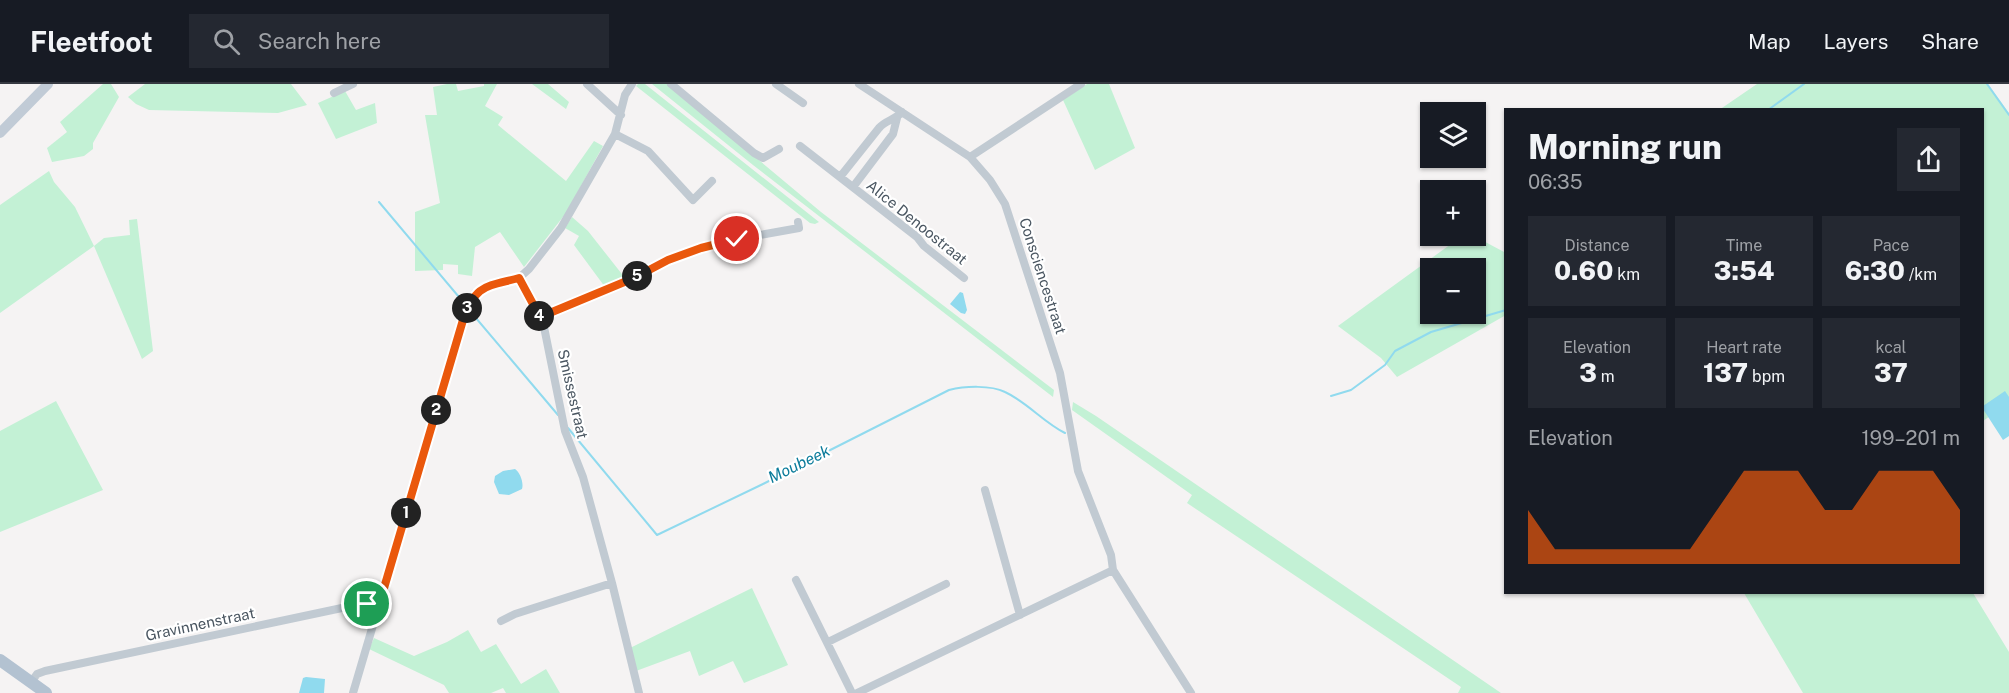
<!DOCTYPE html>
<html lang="en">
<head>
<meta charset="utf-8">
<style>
  body { margin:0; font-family:"Public Sans",sans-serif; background:#242831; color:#f1f3f6; height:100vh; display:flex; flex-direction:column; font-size:22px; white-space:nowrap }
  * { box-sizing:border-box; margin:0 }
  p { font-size:20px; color:#9ea1a6 }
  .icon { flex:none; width:33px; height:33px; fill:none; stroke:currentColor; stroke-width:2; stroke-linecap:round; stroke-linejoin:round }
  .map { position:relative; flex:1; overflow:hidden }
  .sheet { position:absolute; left:1504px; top:24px; width:480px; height:486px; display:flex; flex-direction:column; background:#171b24; border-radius:0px; box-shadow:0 2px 4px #0004 }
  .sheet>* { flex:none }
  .fabs { position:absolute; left:1420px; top:18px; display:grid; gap:12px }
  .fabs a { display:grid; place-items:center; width:66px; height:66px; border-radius:0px; background:#171b24; box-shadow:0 2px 4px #0004; font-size:30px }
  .pin { position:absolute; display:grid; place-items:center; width:51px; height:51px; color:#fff; margin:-26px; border:3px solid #fff; border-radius:50%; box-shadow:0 2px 6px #0007 }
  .km { position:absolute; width:30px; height:30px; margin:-15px; border-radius:50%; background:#222; color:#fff; font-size:16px; line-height:30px; text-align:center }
  .round { display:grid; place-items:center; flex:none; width:63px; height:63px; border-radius:0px; background:#242831 }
  .summary { display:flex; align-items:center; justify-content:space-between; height:102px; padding:0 24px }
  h1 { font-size:33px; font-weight:800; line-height:45px }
  .metrics { display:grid; grid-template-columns:repeat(3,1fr); gap:9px; height:102px; padding:6px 24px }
  .metrics div { display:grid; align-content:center; border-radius:0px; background:#242831; text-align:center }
  .metrics b { font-size:26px; font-weight:800 }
  .metrics small { font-size:16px; font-weight:400 }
  .metrics p { font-size:16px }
  .chart { height:168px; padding:12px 24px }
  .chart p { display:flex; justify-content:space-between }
  .chart svg { width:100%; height:108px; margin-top:6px; fill:#ea580c; opacity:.7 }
  header { display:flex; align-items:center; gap:36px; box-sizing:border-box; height:84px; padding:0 30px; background:#171b24; border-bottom:2px solid #363941 }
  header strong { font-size:28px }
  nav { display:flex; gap:33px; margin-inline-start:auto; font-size:21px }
  .search { width:420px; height:54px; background:#242831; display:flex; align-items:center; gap:15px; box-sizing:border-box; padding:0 21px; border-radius:0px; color:#9ea1a6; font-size:22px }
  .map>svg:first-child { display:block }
</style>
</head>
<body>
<header>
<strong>Fleetfoot</strong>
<div class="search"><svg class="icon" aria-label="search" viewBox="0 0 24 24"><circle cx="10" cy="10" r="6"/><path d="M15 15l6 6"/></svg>Search here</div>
<nav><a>Map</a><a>Layers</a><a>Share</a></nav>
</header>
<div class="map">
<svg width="2009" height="609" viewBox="0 0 2009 609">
  <rect width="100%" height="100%" fill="#f5f3f3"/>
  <path fill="#c3f1d5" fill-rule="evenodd" d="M103,0H111L119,13L93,59V65L84,72L52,78L47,64L67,48L60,38Z
    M145,0H291L307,21L278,29L149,26L136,20L128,13Z
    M447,0H456L458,7L484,2V0H497L485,22L503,33L498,41L566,97L594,57L603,62L566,129L524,183L500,148L475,163L472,192L458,190V181L443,180V186L415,187V128L440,119L425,31H437L433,3Z
    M532,0H548L569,18L566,25Z
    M638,0H645L819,138L815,140L810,139L636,2Z
    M652,0H668L821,128L1054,306L1053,313L753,81Z
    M1087,0H1109L1135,64L1095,86L1063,16Z
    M1757,0H1988L2009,29V319L1983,337V26H1719Z
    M345,7L356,26L375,19L377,39L336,55L318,19Z
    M49,87L54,98L75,123L94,162L104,154L130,151L129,136L137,135L153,267L142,275L94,162L0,229V121Z
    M572,133L588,147L625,194L605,203L574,161L579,152L565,144Z
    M1462,152H1474L1506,169V231L1397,293L1381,274L1338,242ZM1431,184H1476V230H1431Z
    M56,317L103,406L0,448V347Z
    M1073,318L1096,332L1501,609H1458L1461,603L1187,419L1192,411L1072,326Z
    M752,504L788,581L744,599L733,577L699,592L690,567L636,587L630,564Z
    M1744,509H1973L2009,568V609H1803Z
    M468,546L481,568L496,560L521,600L546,585L560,609H506L503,604L491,609H449L444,601L369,565L374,554L414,572L447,558Z"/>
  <path fill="#90daee" d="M960,208L963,209L967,226L965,230L961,229L950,220Z
    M2005,307L2009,313V352L2003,356L1983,325V322Z
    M515,385C520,388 524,399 522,405L509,411L499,410L494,398L495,392L503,387Z
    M306,593L325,595L324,609H299L303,594Z"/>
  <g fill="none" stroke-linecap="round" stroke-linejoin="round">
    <path stroke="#90daee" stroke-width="2" d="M1987,0L2009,31
      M1768,26L1804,0
      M379,118L464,219
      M470,227L558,331
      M1331,312L1351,306L1385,281L1395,267L1431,248L1506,226
      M568,344L657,451L763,400L949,306C965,302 991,301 1005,308C1027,318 1043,338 1065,349"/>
    <path stroke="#c1cad2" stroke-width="8" d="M587,0L621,31
      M671,0L754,69L763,74L779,65
      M776,0L803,19
      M859,0L970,73L990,96L1005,120L1060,289L1078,387L1111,471L1113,486L1191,609
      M334,9L353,0
      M615,50L648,67L693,116L712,97
      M800,62L917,153L924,162L964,194
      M970,73L1081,0
      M840,93L879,44C886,36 895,36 902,28
      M853,103L893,50L897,34
      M519,194L544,243L565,347L583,393L612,499L639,609
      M540,233L634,194L667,176L701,164L737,155L799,144L798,138
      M985,406L1020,531
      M796,496L852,609
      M501,537L515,530L612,499
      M828,558L946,500
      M32,597L37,590L45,587L356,521H379
      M353,609L463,236L471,215L475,209L486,203L519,194L529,185L561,144L615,50L625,11L632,0
      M857,609L1113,486"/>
    <path stroke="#c1cbd6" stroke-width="10" d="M0,49L48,0"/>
    <path stroke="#b3c2d1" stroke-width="12" d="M0,576L46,609"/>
  </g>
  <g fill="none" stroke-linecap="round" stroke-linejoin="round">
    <g stroke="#fff" stroke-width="12">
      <path id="route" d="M367,520L379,521L463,236C476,200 485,203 519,194L540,233L634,194L668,176L701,164L737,155"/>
    </g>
    <use href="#route" stroke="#ea580c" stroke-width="8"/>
  </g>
  <g text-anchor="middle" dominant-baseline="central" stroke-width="4.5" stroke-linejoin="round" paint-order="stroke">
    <g font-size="15" fill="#4a5661" stroke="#fff">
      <text transform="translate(917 138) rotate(39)">Alice Denoostraat</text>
      <text transform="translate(1043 192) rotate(72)">Consciencestraat</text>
      <text transform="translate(573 310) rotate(77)">Smissestraat</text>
      <text transform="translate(200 540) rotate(-12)">Gravinnenstraat</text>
    </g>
    <g font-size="16" font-style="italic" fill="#0c7c9b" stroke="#fff">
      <text transform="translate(799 380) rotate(-26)">Moubeek</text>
    </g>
  </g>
</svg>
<div class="fabs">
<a><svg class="icon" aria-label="layers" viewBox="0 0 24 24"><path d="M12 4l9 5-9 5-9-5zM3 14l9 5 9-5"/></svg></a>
<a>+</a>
<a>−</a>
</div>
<div class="pin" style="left:367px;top:520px;background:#1e9e55"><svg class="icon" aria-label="arrive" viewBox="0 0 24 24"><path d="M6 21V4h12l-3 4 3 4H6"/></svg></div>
<div class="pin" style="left:737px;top:155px;background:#d93025"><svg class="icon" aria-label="check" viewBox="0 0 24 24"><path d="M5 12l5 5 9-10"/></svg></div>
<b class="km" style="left:406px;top:429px">1</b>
<b class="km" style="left:436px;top:326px">2</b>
<b class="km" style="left:467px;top:224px">3</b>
<b class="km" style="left:539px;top:232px">4</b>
<b class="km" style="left:637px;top:192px">5</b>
<section class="sheet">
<div class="summary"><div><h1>Morning run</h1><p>06:35</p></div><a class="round"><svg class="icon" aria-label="share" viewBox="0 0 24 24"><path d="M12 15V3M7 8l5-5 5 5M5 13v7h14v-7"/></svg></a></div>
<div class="metrics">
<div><p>Distance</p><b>0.60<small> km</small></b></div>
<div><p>Time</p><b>3:54</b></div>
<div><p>Pace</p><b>6:30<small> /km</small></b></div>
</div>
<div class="metrics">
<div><p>Elevation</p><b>3<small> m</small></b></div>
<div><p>Heart rate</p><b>137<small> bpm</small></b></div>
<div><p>kcal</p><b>37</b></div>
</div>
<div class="chart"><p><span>Elevation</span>199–201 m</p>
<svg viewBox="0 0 160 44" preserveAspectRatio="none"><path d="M0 44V22L10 38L20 38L30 38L40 38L50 38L60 38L70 22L80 6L90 6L100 6L110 22L120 22L130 6L140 6L150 6L160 22V44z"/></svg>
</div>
</section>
</div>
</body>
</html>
